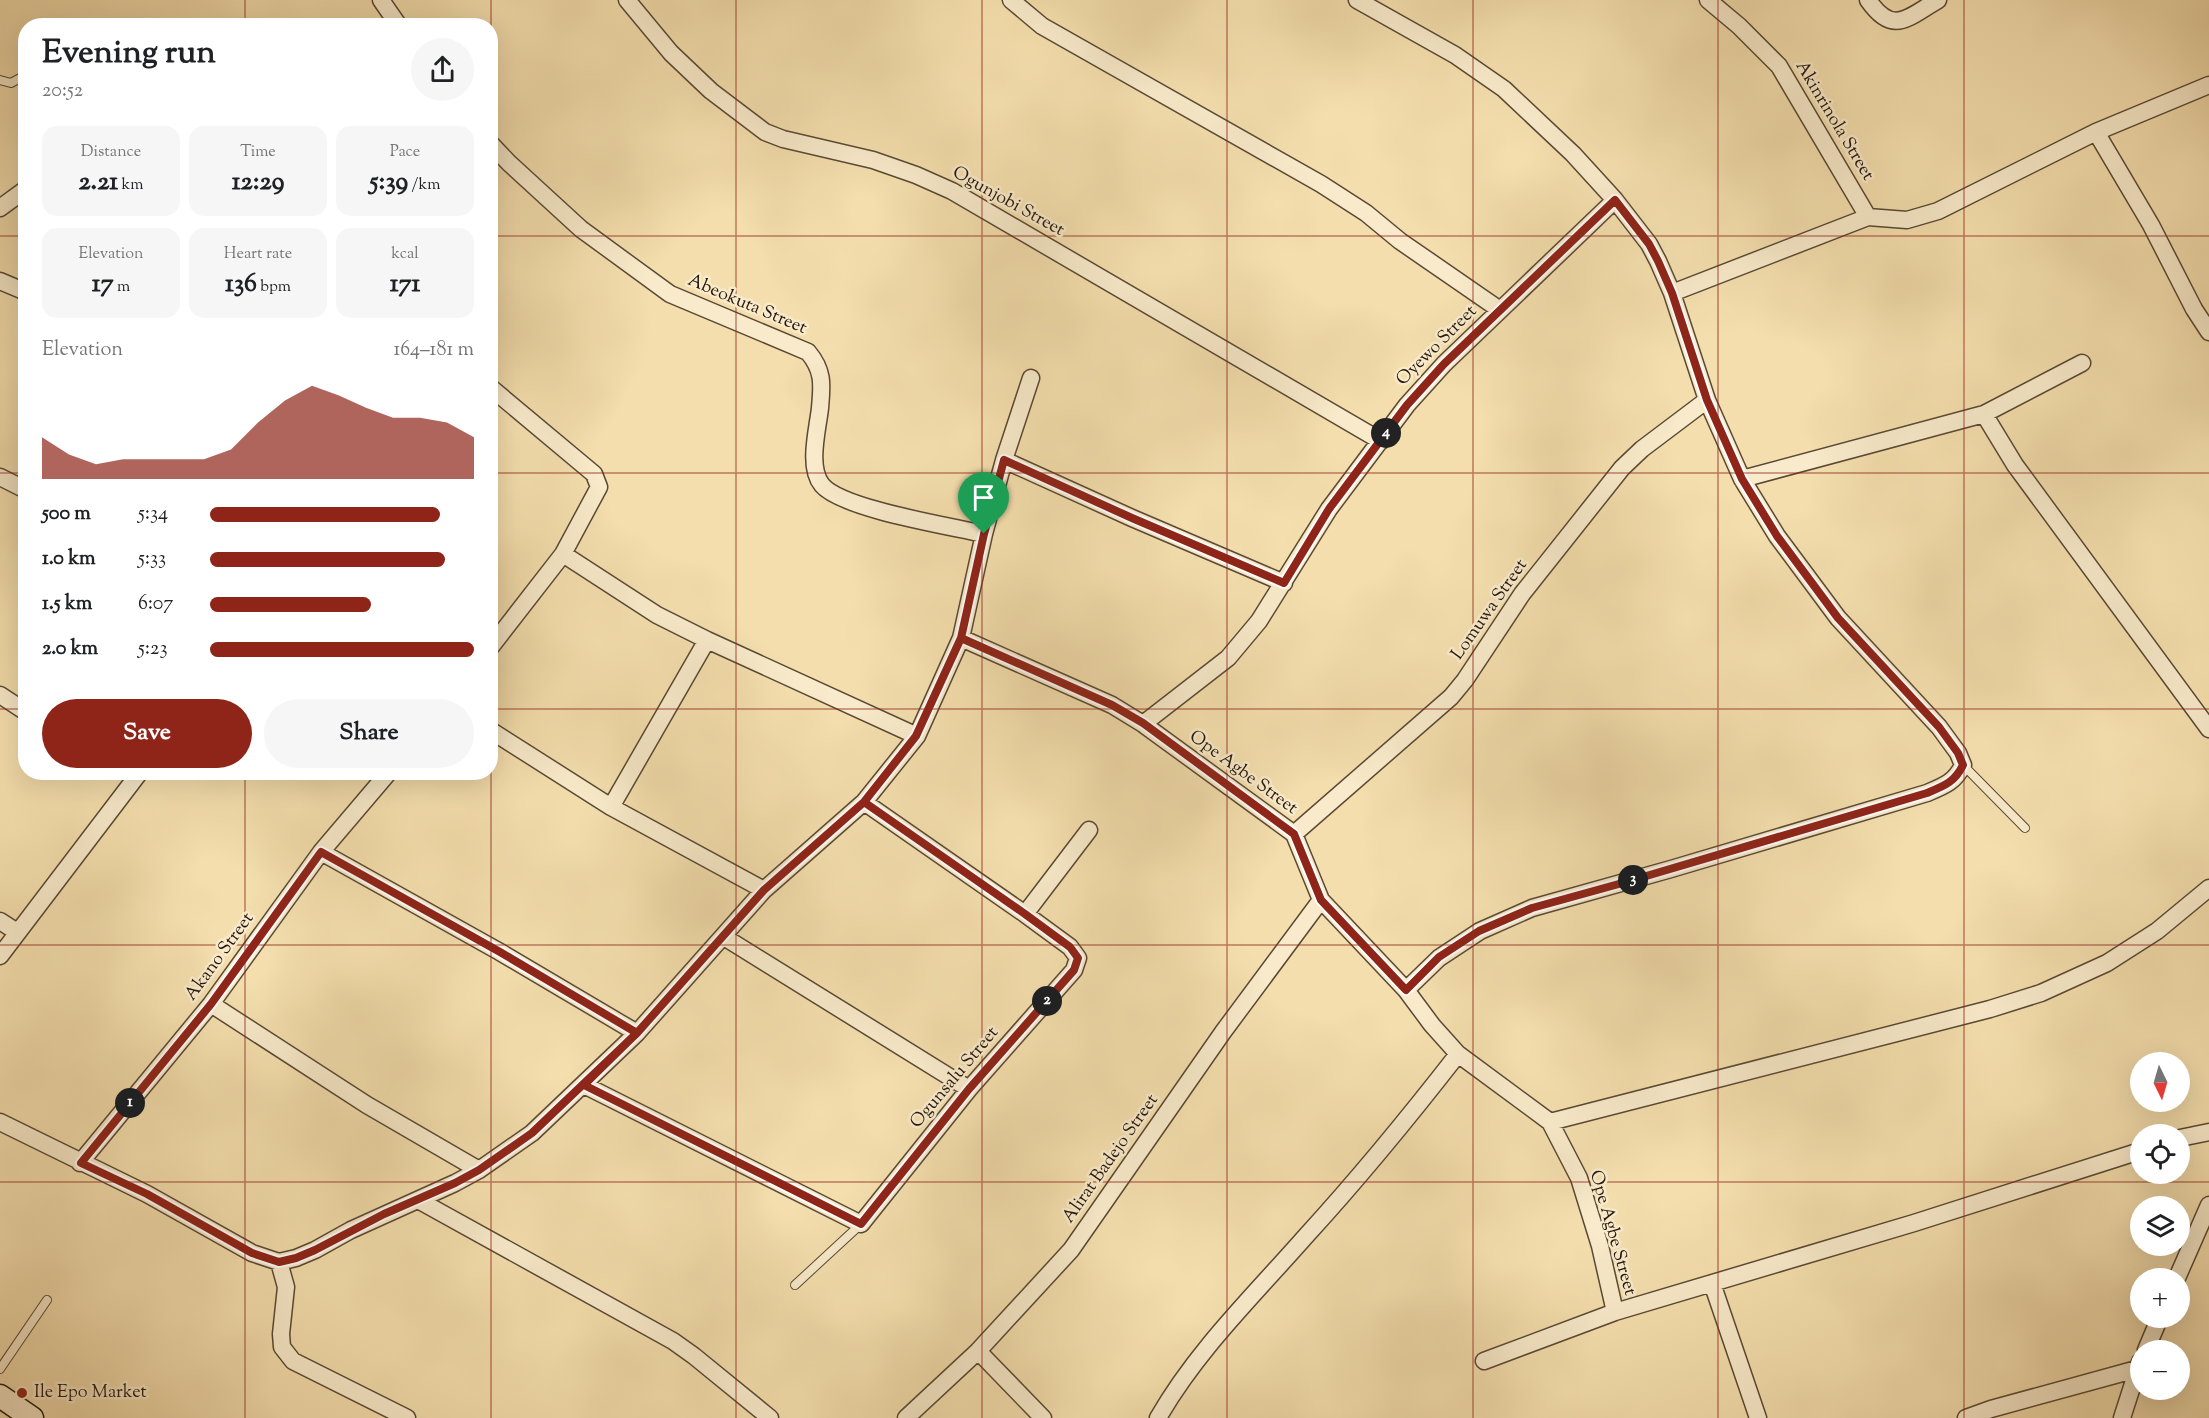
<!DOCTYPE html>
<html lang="en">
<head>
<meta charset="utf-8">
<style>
  body { margin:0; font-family:"Sorts Mill Goudy",serif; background:#f6f6f6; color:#202124; height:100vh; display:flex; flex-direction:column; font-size:22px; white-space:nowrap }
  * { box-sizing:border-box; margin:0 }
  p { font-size:20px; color:#757577 }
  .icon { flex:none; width:33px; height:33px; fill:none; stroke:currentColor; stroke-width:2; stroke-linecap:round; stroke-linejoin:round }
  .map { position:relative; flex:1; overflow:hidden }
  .drawer { position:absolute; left:18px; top:18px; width:480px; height:762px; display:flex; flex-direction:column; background:#fff; border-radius:24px; box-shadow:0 6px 24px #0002 }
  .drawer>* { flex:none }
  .needle { width:39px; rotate:175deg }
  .tools { position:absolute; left:2130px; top:1052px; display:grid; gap:12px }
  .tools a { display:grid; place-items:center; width:60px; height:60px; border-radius:50%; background:#fff; box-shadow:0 6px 24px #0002; font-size:30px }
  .pin { position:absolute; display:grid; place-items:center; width:51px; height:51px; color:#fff; margin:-62px -26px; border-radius:50% 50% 50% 0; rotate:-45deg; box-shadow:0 0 6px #0007 }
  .pin .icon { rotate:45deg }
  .km { position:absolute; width:30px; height:30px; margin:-15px; border-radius:50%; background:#222; color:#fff; font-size:16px; line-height:30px; text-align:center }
  .round { display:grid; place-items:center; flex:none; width:63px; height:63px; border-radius:32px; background:#f6f6f6 }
  .head { display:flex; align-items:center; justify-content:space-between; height:102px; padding:0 24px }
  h1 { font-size:33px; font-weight:700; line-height:45px }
  .figures { display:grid; grid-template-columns:repeat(3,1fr); gap:9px; height:102px; padding:6px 24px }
  .figures div { display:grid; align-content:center; border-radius:15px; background:#f6f6f6; text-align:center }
  .figures b { font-size:26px; font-weight:700 }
  .figures small { font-size:16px; font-weight:400 }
  .figures p { font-size:16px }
  .chart { height:168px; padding:12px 24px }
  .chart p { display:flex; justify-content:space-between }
  .chart svg { width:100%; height:108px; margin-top:6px; fill:#8f2418; opacity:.7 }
  .primary-button { display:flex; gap:12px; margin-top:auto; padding:12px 24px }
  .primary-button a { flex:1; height:69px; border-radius:36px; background:#8f2418; color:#fff; font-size:24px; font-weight:700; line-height:69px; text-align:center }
  .primary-button a+a { background:#f6f6f6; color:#202124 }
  ul { padding:0 24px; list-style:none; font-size:20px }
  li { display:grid; grid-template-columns:96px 72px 1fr; align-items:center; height:45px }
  li i { height:15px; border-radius:8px; background:#8f2418 }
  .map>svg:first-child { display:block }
</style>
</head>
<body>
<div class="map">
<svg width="2209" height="1418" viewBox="0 0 2209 1418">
  <rect width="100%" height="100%" fill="#f4dead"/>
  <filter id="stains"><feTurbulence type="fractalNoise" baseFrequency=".00333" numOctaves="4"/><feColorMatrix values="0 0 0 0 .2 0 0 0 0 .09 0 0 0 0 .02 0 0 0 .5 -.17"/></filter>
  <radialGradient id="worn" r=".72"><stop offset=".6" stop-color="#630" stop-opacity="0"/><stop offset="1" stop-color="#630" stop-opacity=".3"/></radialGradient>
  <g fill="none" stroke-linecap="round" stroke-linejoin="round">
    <g stroke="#594934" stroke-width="10">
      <path id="lane" d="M0,80L11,83L22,77L26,70
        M1963,765L2025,828
        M795,1285L861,1224
        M0,1369L47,1300"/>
    </g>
    <g stroke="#594934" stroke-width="19">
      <path id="street" d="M381,0L399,26
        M627,0L671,53L711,91L765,132L783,139L873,160L916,175L952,191L1381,441
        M1011,0L1042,26L1321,184L1366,213L1400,241L1500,310
        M1357,0L1455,55L1504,89L1573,154L1615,200L1649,244L1658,261L1672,293L1707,400L1742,479L1777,536L1838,618L1939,727L1958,753L1963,765C1955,782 1944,786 1927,793L1671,869L1532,908L1480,931L1439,958L1406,990
        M1708,0L1739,26L1779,66L1868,217
        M1868,0C1893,36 1907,18 1938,0
        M2096,132L2151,225L2194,309L2209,332
        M0,208L26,189
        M0,281L26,292
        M1672,293L1868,217L1907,220L1938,211L2096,132L2209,85
        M490,387L594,474L599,487L563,554L490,648
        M1984,414L2015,465L2209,729
        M1004,460L1132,518L1284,583
        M0,477L26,490
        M1742,479L1984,414L2082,363
        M984,534L1004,460L1031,378
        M563,554L657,615L707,640L917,736
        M961,638L1112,705L1143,724L1294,834L1321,900L1406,990L1432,1025L1458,1054L1550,1122L1579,1178L1600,1246L1615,1312
        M0,695L26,712
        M1143,724L1228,658L1259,621L1329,509L1407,405L1444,364L1615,200
        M490,730L611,807L764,890
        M611,807L707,640
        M1294,834L1451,697L1465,680L1522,594L1622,468L1642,449L1707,400
        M321,852L500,952L637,1033
        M1025,914L1089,830
        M0,921L17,932
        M724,937L969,1089
        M0,956L140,772
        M211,1004L367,1105L479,1170
        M584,1085L861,1224L969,1089L1074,970L1078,958L1070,947L1025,914L864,802
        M0,1122L147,1194L252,1253L279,1262L296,1258L315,1250L351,1230L455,1183L479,1170L532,1133L637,1033L764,890L864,802L917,736L961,638L984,534C950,526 842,509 822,485C807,467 818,428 820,408C822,385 824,371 808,352L670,294L581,229L509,163L490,143
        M1550,1122L1990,1009L2041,993L2107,963L2157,931L2209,888
        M2180,1138L2209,1132
        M80,1163L211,1004L321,852L389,772
        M418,1200L673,1341L694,1356L770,1418
        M279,1262L286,1287L281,1334L282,1347L293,1361L407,1418
        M2177,1278L2209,1205
        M1712,1283L1758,1418
        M2146,1350L2160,1317
        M978,1351L1043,1418
        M1484,1361L1615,1312L1914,1223L2140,1151
        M906,1418L978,1351L1071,1250L1223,1032L1321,900
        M1158,1418C1197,1350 1254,1295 1305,1237C1359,1178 1409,1117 1458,1054
        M1966,1418L1991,1409L2137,1369
        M2122,1418L2140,1362"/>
    </g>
    <g stroke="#25170b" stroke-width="25">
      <path id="secondary" d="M0,1396L32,1418"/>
    </g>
    <use href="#lane" stroke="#f8eaca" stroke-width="8"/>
    <use href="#street" stroke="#f8eaca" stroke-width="16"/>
    <use href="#secondary" stroke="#f8eaca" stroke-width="22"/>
  </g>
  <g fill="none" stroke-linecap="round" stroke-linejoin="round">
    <g stroke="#fff" stroke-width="12">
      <path id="route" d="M984,534L961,638L916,736L864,802L764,890L637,1033L532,1133L479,1170L455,1183L384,1214L315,1250L296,1258L279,1262L252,1253L147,1194L81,1163L211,1004L321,852L500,952L637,1033L584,1085L861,1224L969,1089L1074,970L1078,958L1070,947L1025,914L864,802L916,736L961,638L1112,705L1143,723L1294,834L1321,900L1406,990L1439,957L1479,931L1532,908L1626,882L1927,793C1944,786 1955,782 1963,765L1958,753L1939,727L1838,618L1777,536L1742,479L1707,400L1672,293L1658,261L1649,244L1615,200L1444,364L1407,405L1329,509L1284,583L1132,518L1004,460L984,534"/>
    </g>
    <use href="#route" stroke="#8f2418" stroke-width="8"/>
  </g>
  <path fill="none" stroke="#8f2418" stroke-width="1.5" stroke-opacity="0.55" d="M245,0V26M491,0V1418M736,0V1418M982,0V1418M1227,0V1418M1473,0V1418M1718,0V1418M1964,0V1418M0,236H26M490,236H2209M0,473H26M490,473H2209M0,709H26M490,709H2209M245,772V1418M0,945H2209M0,1182H2209"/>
  <circle fill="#8f2418" stroke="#f8eaca" stroke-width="2" cx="22" cy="1393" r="6"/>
  <g text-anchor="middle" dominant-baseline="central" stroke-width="5" stroke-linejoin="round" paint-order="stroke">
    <g font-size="18" fill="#25170b" stroke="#f8eaca">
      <text transform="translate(1834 121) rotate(59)">Akinrinola Street</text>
      <text transform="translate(1008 202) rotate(29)">Ogunjobi Street</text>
      <text transform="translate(747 305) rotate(23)">Abeokuta Street</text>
      <text transform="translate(1437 346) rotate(-45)">Oyewo Street</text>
      <text transform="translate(1490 610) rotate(-55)">Lomuwa Street</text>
      <text transform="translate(1243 773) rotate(36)">Ope Agbe Street</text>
      <text transform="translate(220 957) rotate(-54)">Akano Street</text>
      <text transform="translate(955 1078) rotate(-50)">Ogunsalu Street</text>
      <text transform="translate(1111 1159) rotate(-55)">Alirat Badejo Street</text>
      <text transform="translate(1612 1233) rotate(74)">Ope Agbe Street</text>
    </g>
    <g font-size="18" fill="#25170b" stroke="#f8eaca" text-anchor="start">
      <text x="34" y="1393">Ile Epo Market</text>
    </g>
  </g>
  <rect width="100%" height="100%" filter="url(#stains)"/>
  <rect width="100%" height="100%" fill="url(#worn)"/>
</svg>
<div class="tools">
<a><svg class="needle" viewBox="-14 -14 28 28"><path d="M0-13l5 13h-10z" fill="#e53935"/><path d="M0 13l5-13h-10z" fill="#757577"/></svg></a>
<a><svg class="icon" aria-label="locate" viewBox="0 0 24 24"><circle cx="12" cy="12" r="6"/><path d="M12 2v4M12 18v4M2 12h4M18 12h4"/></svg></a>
<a><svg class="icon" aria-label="layers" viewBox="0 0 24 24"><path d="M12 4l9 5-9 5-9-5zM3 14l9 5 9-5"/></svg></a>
<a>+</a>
<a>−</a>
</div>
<div class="pin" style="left:984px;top:534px;background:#1e9e55"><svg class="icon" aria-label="arrive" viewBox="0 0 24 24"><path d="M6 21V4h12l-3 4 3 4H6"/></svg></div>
<b class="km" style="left:130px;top:1103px">1</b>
<b class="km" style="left:1047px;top:1001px">2</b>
<b class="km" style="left:1633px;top:880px">3</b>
<b class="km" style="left:1386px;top:433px">4</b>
<section class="drawer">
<div class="head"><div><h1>Evening run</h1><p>20:52</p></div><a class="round"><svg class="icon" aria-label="share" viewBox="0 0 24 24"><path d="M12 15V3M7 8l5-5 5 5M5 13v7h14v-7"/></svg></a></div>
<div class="figures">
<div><p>Distance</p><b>2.21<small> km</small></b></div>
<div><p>Time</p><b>12:29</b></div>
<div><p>Pace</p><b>5:39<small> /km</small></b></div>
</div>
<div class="figures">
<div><p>Elevation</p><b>17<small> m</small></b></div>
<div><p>Heart rate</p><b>136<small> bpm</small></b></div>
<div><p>kcal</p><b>171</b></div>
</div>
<div class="chart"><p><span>Elevation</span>164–181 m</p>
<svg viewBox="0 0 160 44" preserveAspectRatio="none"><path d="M0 44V27L10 34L20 38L30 36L40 36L50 36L60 36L70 32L80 21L90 12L100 6L110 10L120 15L130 19L140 19L150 21L160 27V44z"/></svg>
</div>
<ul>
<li><b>500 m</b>5:34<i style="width:87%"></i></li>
<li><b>1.0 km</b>5:33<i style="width:89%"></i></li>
<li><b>1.5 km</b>6:07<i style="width:61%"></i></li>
<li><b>2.0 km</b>5:23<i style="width:100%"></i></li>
</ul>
<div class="primary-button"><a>Save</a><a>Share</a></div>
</section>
</div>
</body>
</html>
